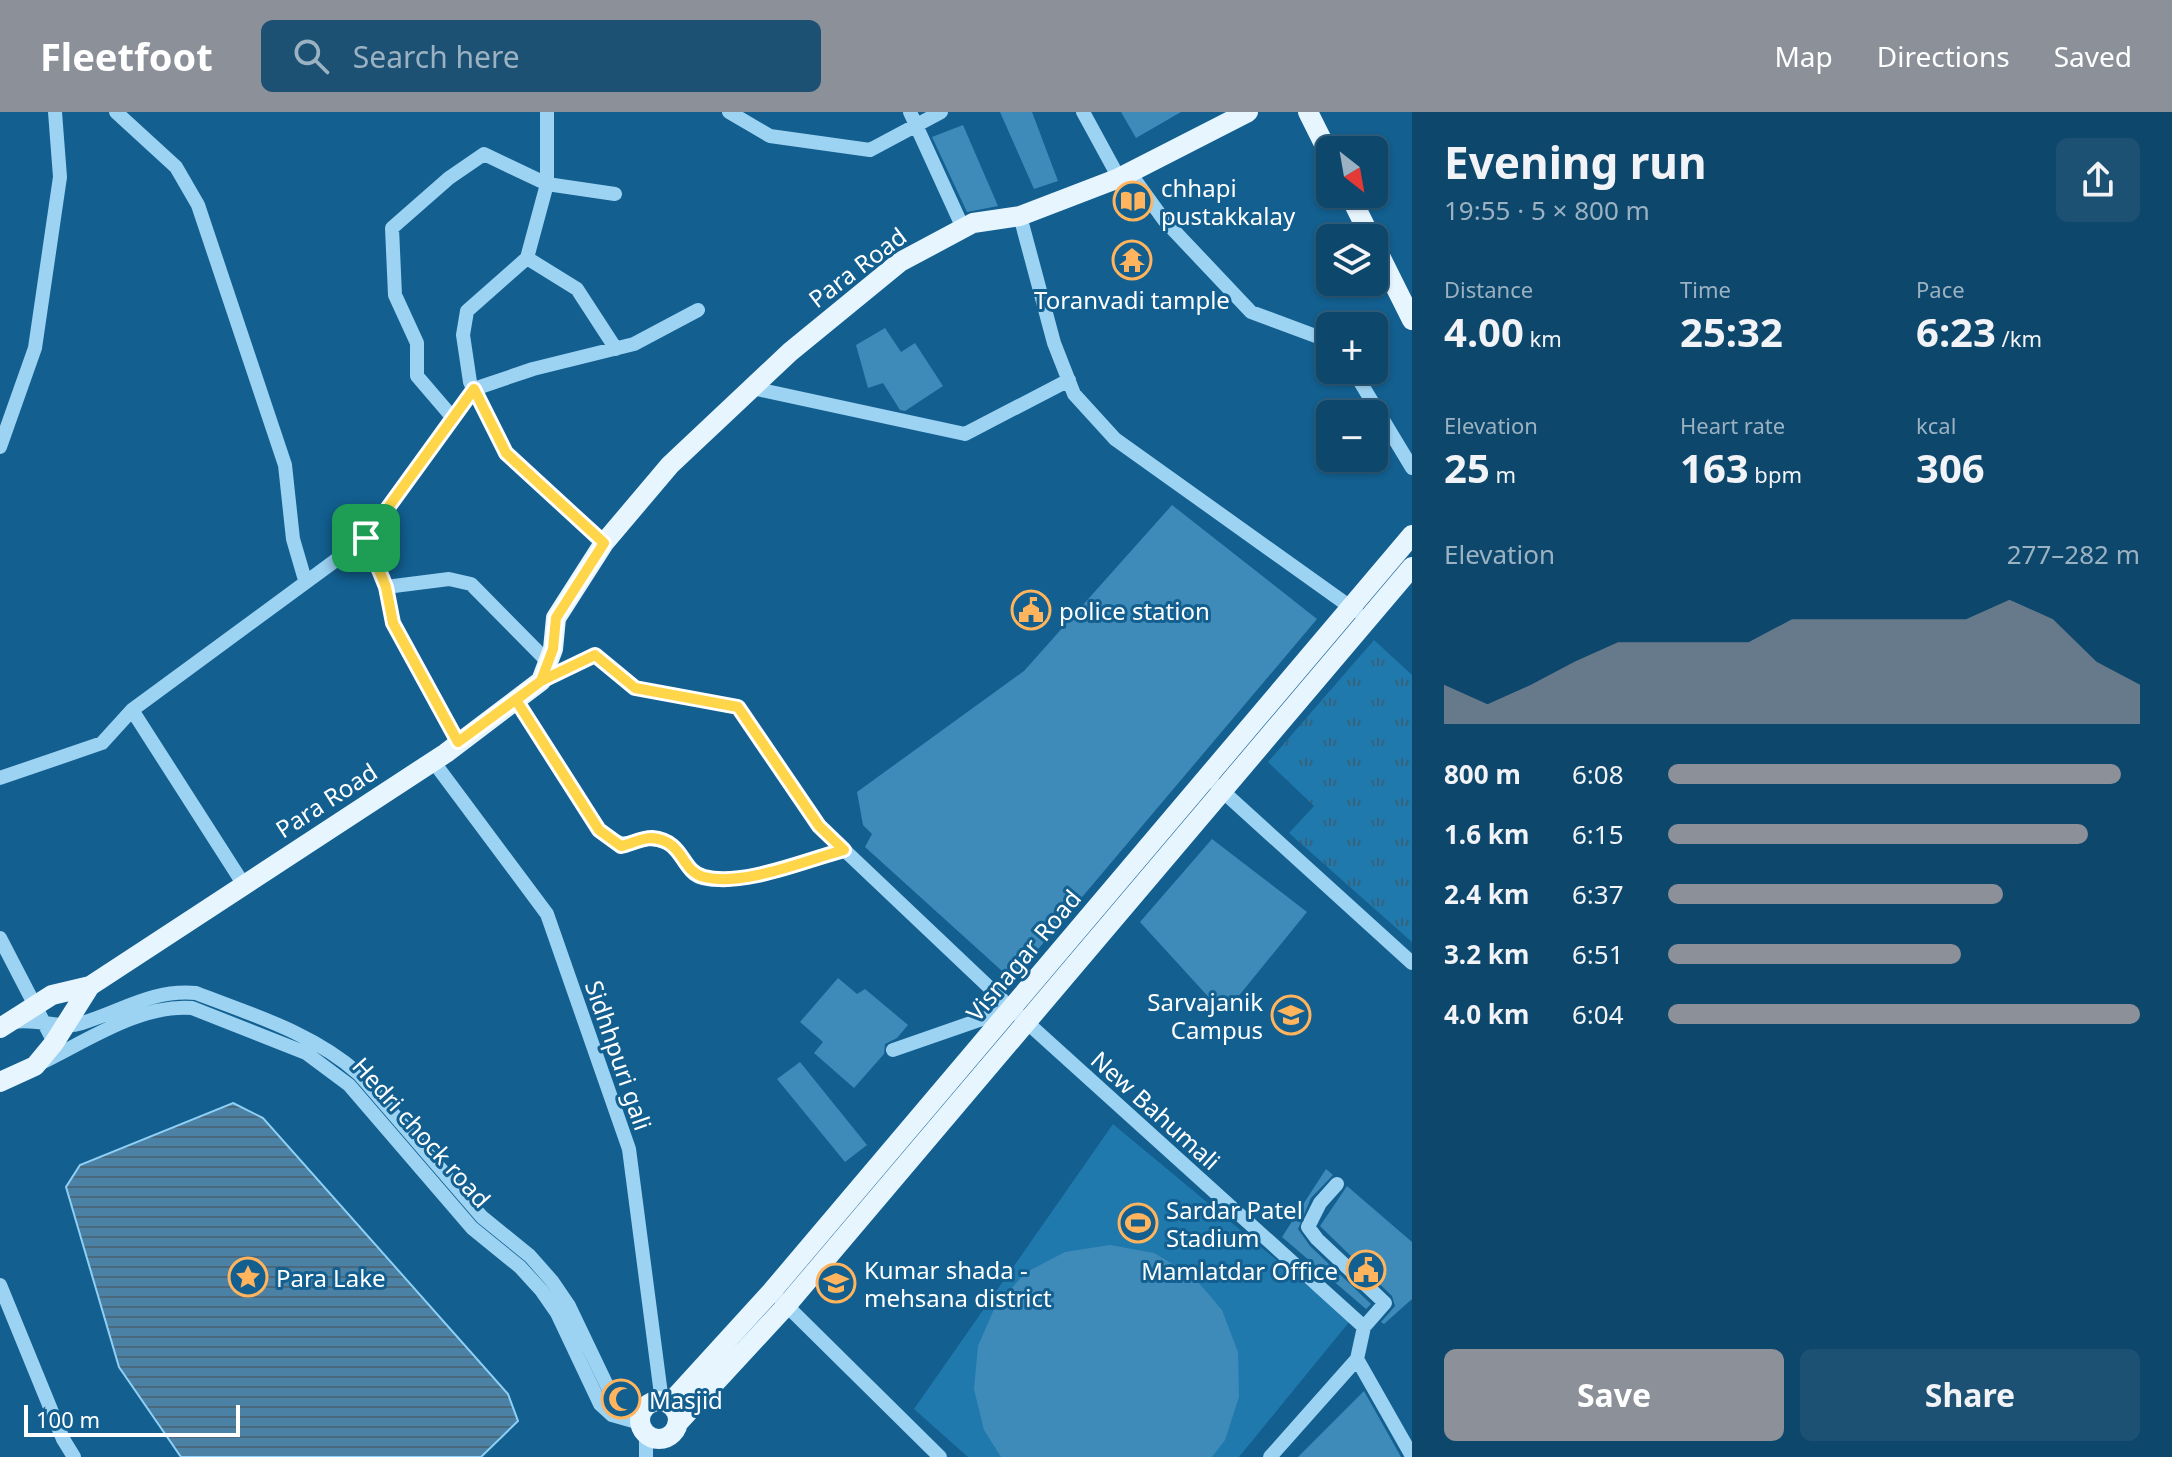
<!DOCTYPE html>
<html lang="en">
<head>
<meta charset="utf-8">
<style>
  body { margin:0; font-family:"Noto Sans",sans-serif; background:#1c5174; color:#f1f3f6; height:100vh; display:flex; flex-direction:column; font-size:30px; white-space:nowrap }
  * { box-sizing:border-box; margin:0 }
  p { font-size:26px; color:#9bb2c2 }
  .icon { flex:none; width:44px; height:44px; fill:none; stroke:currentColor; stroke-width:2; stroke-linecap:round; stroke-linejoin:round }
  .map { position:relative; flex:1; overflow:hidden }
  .side { display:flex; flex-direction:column; background:#0e476c; width:760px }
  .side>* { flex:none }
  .needle { width:52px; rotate:149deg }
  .fabs { position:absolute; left:1316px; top:24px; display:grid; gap:16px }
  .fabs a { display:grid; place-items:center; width:72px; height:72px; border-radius:12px; background:#0e476c; box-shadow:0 2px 6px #0004,0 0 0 2px #2e5f7f; font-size:40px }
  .scale { position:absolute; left:24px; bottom:20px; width:216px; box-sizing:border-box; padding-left:8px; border:4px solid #fff; border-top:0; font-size:22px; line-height:28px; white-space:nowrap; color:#fff; -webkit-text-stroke:6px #125f90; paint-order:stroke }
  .pin { position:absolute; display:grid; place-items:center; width:68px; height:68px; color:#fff; margin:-34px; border-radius:16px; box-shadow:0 4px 12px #0006 }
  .round { display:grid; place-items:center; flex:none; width:84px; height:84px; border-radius:12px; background:#1c5174 }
  .headline { display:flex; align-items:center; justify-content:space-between; height:136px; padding:0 32px }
  h1 { font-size:44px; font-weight:700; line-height:60px }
  .figures { display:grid; grid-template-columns:repeat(3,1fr); gap:12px; height:136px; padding:8px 32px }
  .figures div { display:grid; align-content:center }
  .figures b { font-size:40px; font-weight:700 }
  .figures small { font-size:22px; font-weight:400 }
  .figures p { font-size:22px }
  .chart { height:224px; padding:16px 32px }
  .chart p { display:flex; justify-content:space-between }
  .chart svg { width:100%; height:144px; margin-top:8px; fill:#8c9099; opacity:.7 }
  .cta { display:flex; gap:16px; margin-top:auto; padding:16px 32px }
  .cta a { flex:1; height:92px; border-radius:12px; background:#8c9099; color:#fff; font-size:32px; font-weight:700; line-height:92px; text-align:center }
  .cta a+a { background:#1c5174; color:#f1f3f6 }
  ul { padding:0 32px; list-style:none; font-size:26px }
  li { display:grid; grid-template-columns:128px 96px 1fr; align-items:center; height:60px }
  li i { height:20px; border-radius:10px; background:#8c9099 }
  header { display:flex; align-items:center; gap:48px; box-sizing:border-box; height:112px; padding:0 40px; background:#8c9099; color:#fff }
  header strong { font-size:38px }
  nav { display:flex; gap:44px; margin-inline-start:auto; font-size:28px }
  .search { width:560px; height:72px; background:#1c5174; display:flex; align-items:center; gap:20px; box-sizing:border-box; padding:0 28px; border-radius:12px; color:#9bb2c2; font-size:30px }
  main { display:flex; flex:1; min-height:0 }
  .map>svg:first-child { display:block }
</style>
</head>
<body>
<header>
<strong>Fleetfoot</strong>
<div class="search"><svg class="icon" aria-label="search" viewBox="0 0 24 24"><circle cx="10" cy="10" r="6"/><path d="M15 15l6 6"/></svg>Search here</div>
<nav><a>Map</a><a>Directions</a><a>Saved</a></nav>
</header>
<main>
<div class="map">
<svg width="1412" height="1345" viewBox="0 0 1412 1345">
  <defs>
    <pattern id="grass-tufts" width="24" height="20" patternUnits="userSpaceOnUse" patternTransform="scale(2)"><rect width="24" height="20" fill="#2079ad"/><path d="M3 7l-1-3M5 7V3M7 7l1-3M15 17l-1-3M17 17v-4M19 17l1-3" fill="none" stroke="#36627c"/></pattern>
    <pattern id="water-rules" width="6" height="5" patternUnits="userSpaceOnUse" patternTransform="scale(2)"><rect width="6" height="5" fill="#4a81a4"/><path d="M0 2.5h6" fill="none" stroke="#4b697c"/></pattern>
  </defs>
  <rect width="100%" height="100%" fill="#125f90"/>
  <path fill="url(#grass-tufts)" d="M1374,528L1412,563V830L1289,721L1314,694L1268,650Z"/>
  <path fill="#2079ad" d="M1113,1012L1350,1209L1239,1345H968L914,1297Z"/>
  <path fill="url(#water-rules)" stroke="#8ed0f5" stroke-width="2" d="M233,991L263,1006L508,1282L518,1309L481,1345H181L119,1255L66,1075L80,1053Z"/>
  <path fill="#3e8bba" d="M1000,0H1032L1058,69L1034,77Z
    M1121,0H1181L1136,26Z
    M963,13L998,94L967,100L932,25Z
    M885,216L901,240L915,231L943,274L905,299L900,298L883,271L868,276L856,233Z
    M1172,393L1317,507L1012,868L865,735L872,722L863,713L857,680L1024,559Z
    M1212,727L1307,800L1224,902L1140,810Z
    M838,866L857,882L865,877L908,913L897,926L885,932L884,942L854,976L814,941L823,930L800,910Z
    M800,950L867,1033L845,1050L777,967Z
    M1326,1057L1333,1063L1311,1086L1298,1117L1310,1134L1371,1192L1366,1197L1282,1125Z
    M1347,1074L1412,1130V1187L1384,1212L1381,1210L1395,1194L1392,1184L1320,1114Z
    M1110,1133L1154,1141L1193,1164L1222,1198L1238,1240L1239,1285L1225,1328L1212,1345H1001L984,1318L974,1277L978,1234L995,1195L1025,1161L1065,1140Z
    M1364,1279L1401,1345H1298Z"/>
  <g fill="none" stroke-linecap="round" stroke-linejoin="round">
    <path stroke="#9cd2f2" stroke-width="14" d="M116,0L176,55L198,93L285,353L293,427L305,468
      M547,0V72L527,146L467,199L463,223L470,270L506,341L604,431
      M729,0L770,24L870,38L941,0
      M910,0L963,116
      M1083,0L1119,66
      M1130,61L1164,108L1251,200L1321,226L1330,234
      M1020,104L1054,231L1074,282L1115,327L1356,499
      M527,146L577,177L616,237
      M1353,258L1412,356
      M752,276L965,322L1069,268
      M453,306L417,264V231L395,183L392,116L449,66L484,42L547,72L615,82
      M0,335L35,236L60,65L55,0
      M366,426L386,475L393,511L458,630
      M386,475L449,467L471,472L548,550
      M541,569L595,543L635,576L738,595L819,714L1011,896L1364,1215L1357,1247L1270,1345
      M516,588L599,718C631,747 633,718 666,730C683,736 682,752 694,762C719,782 814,746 844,738
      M132,598L244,773
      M433,649L547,802L629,1037L662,1290
      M0,666L102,631L132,598L366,426L474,277L533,257L634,232L698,198
      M1217,674L1412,851
      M0,826L58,938
      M14,910C37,906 61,918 82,911C122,899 152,877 196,881C253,903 313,921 359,962L482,1105L530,1144L552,1169L569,1194L612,1284L622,1292L642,1299
      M893,938L1011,897
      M41,951C87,929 140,892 192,896L306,941L349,973L472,1116L520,1155L541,1178L557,1201L600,1292L612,1303L640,1311
      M1337,1072L1320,1091L1308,1115L1317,1127L1385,1191L1364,1215
      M0,1173L63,1327L74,1345
      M781,1188L940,1345
      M1357,1247L1412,1344
      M646,1345V1323"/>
    <path stroke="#e7f5ff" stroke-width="20" d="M1308,0L1330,44
      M1349,82L1371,126
      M1374,132L1412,208
      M0,916L52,883L90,874L446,641L541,569L553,537L556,506L604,431L670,353L790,240L900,150L973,111L1020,104L1119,66L1248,0
      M0,970L35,954L54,931L90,874
      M640 1308a19 19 0 1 1 38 0a19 19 0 1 1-38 0Z
      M669,1292L772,1179L1412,423
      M677,1312L786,1194L1412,455"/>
  </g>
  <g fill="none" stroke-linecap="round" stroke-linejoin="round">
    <g stroke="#fff" stroke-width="16">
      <path id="route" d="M366,426L386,475L393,511L458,630L541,569L595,543L635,576L738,595L819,714L844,738C806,748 743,775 704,765C680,759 685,729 652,726C641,726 631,732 621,734L599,718L516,588L541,569L553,537L556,506L604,431L506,341L474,277L366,426"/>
    </g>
    <use href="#route" stroke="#ffd54a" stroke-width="10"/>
  </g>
  <defs>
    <g id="library-ring" transform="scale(2)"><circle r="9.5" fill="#125f90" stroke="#ffb45d" stroke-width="1.5"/><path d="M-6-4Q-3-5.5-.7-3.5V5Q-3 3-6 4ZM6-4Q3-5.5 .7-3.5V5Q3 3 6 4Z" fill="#ffb45d"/></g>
    <g id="temple-ring" transform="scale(2)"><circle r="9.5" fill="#125f90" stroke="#ffb45d" stroke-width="1.5"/><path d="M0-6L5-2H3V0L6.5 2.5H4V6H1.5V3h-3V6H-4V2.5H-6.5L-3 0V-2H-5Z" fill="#ffb45d"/></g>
    <g id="civic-ring" transform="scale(2)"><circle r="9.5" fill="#125f90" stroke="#ffb45d" stroke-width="1.5"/><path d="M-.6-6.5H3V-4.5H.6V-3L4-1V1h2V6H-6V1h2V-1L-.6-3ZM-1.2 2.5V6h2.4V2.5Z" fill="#ffb45d"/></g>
    <g id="school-ring" transform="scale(2)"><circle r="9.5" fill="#125f90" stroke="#ffb45d" stroke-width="1.5"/><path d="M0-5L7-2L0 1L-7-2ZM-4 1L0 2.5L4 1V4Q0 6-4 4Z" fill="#ffb45d"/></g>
    <g id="stadium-ring" transform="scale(2)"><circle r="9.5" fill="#125f90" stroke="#ffb45d" stroke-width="1.5"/><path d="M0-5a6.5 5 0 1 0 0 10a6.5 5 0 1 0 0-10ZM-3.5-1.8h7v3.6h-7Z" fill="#ffb45d"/></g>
    <g id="sight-ring" transform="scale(2)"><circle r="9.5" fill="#125f90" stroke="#ffb45d" stroke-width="1.5"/><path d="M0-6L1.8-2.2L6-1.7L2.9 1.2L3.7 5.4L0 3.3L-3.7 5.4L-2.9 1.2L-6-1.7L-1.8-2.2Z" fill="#ffb45d"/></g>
    <g id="mosque-ring" transform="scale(2)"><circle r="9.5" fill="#125f90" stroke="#ffb45d" stroke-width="1.5"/><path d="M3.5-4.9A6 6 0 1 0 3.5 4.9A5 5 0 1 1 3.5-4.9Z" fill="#ffb45d"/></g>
  </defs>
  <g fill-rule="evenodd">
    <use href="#library-ring" x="1133" y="89"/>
    <use href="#temple-ring" x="1132" y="148"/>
    <use href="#civic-ring" x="1031" y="498"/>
    <use href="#school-ring" x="1291" y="903"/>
    <use href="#stadium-ring" x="1138" y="1111"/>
    <use href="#civic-ring" x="1366" y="1158"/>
    <use href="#sight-ring" x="248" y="1165"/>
    <use href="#school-ring" x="836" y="1171"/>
    <use href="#mosque-ring" x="621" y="1287"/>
  </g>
  <g text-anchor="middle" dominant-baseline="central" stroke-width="6" stroke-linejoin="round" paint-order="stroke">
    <g font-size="24" fill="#fff" stroke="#125f90" text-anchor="start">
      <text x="1161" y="75">chhapi<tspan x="1161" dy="28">pustakkalay</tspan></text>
      <text x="1132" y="187" text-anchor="middle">Toranvadi tample</text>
      <text x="1059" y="498">police station</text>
      <text x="1263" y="889" text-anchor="end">Sarvajanik<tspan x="1263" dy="28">Campus</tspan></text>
      <text x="1166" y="1097">Sardar Patel<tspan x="1166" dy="28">Stadium</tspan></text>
      <text x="864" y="1157">Kumar shada -<tspan x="864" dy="28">mehsana district</tspan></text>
      <text x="1338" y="1158" text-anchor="end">Mamlatdar Office</text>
      <text x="276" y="1165">Para Lake</text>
      <text x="649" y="1287">Masjid</text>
    </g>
    <g font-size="24" fill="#fff" stroke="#125f90">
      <text transform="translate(857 155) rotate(-37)">Para Road</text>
      <text transform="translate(326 688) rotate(-33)">Para Road</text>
      <text transform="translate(1023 843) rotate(-50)">Visnagar Road</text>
      <text transform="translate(619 943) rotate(71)">Sidhhpuri gali</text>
      <text transform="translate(1156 998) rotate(42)">New Bahumali</text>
      <text transform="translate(422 1020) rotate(48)">Hedri chock road</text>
    </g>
  </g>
</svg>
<div class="fabs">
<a><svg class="needle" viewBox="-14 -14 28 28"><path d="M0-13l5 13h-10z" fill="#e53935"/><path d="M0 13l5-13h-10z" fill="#9bb2c2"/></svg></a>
<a><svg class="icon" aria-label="layers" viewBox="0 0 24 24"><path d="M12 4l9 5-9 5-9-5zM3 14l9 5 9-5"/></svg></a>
<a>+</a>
<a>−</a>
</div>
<div class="scale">100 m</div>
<div class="pin" style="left:366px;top:426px;background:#1e9e55"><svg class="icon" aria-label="arrive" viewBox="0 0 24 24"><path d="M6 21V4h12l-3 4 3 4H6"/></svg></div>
</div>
<section class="side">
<div class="headline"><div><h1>Evening run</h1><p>19:55 · 5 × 800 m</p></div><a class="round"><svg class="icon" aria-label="share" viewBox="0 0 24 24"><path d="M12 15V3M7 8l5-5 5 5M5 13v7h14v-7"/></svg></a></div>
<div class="figures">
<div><p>Distance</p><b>4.00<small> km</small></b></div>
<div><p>Time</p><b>25:32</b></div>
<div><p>Pace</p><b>6:23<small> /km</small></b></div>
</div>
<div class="figures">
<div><p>Elevation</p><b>25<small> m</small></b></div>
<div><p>Heart rate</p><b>163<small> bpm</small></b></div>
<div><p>kcal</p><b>306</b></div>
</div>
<div class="chart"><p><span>Elevation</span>277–282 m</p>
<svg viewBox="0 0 160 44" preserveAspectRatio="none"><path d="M0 44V32L10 38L20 32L30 25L40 19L50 19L60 19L70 19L80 12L90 12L100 12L110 12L120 12L130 6L140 12L150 25L160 32V44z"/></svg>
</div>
<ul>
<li><b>800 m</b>6:08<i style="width:96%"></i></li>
<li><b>1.6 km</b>6:15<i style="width:89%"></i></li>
<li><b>2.4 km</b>6:37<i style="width:71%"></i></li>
<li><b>3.2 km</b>6:51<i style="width:62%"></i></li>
<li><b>4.0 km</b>6:04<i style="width:100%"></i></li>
</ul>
<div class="cta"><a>Save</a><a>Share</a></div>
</section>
</main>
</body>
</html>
